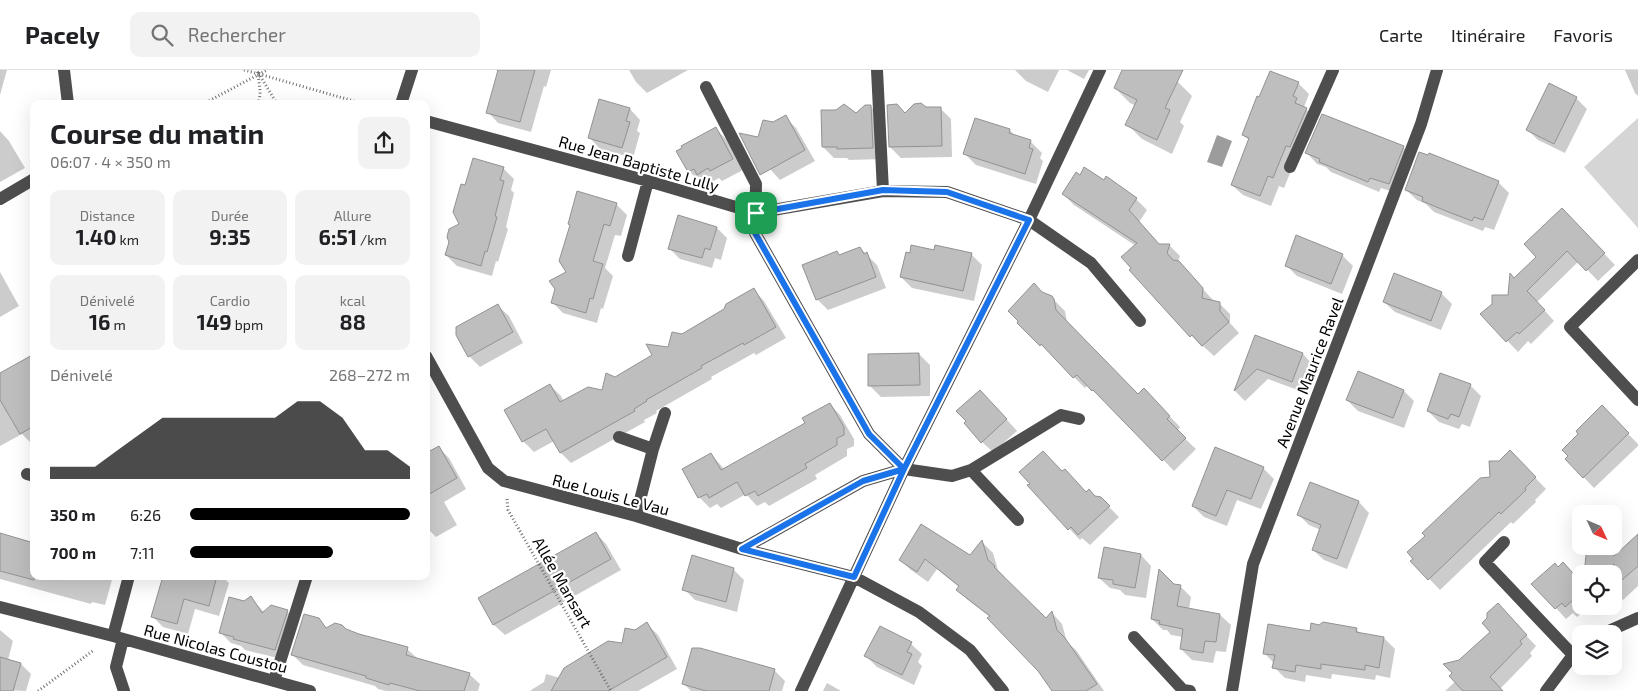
<!DOCTYPE html>
<html lang="fr">
<head>
<meta charset="utf-8">
<style>
  body { margin:0; font-family:"Exo 2",sans-serif; background:#f2f2f2; color:#202124; height:100vh; display:flex; flex-direction:column; font-size:19px; white-space:nowrap }
  * { box-sizing:border-box; margin:0 }
  p { font-size:16px; color:#757577 }
  .icon { flex:none; width:28px; height:28px; fill:none; stroke:currentColor; stroke-width:2; stroke-linecap:round; stroke-linejoin:round }
  .map { position:relative; flex:1; overflow:hidden }
  .sheet { position:absolute; left:30px; top:30px; width:400px; height:480px; display:flex; flex-direction:column; background:#fff; border-radius:10px; box-shadow:0 5px 20px #0002 }
  .sheet>* { flex:none }
  .needle { width:32px; rotate:134deg }
  .controls { position:absolute; left:1572px; top:435px; display:grid; gap:10px }
  .controls a { display:grid; place-items:center; width:50px; height:50px; border-radius:10px; background:#fff; box-shadow:0 5px 20px #0002; font-size:25px }
  .pin { position:absolute; display:grid; place-items:center; width:42px; height:42px; color:#fff; margin:-21px; border-radius:10px; box-shadow:0 2px 8px #0006 }
  .round { display:grid; place-items:center; flex:none; width:52px; height:52px; border-radius:10px; background:#f2f2f2 }
  .headline { display:flex; align-items:center; justify-content:space-between; height:85px; padding:0 20px }
  h1 { font-size:28px; font-weight:700; line-height:38px }
  .figures { display:grid; grid-template-columns:repeat(3,1fr); gap:8px; height:85px; padding:5px 20px }
  .figures div { display:grid; align-content:center; border-radius:10px; background:#f2f2f2; text-align:center }
  .figures b { font-size:21px; font-weight:700 }
  .figures small { font-size:14px; font-weight:400 }
  .figures p { font-size:14px }
  .chart { height:140px; padding:10px 20px }
  .chart p { display:flex; justify-content:space-between }
  .chart svg { width:100%; height:90px; margin-top:5px; fill:#000; opacity:.7 }
  ul { padding:0 20px; list-style:none; font-size:16px }
  li { display:grid; grid-template-columns:80px 60px 1fr; align-items:center; height:38px }
  li i { height:12px; border-radius:6px; background:#000 }
  header { display:flex; align-items:center; gap:30px; box-sizing:border-box; height:70px; padding:0 25px; background:#fff; border-bottom:1px solid #e0e0e0 }
  header strong { font-size:24px }
  nav { display:flex; gap:28px; margin-inline-start:auto; font-size:18px }
  .search { width:350px; height:45px; background:#f2f2f2; display:flex; align-items:center; gap:12px; box-sizing:border-box; padding:0 18px; border-radius:10px; color:#757577; font-size:19px }
  .map>svg:first-child { display:block }
</style>
</head>
<body>
<header>
<strong>Pacely</strong>
<div class="search"><svg class="icon" aria-label="search" viewBox="0 0 24 24"><circle cx="10" cy="10" r="6"/><path d="M15 15l6 6"/></svg>Rechercher</div>
<nav><a>Carte</a><a>Itinéraire</a><a>Favoris</a></nav>
</header>
<div class="map">
<svg width="1638" height="621" viewBox="0 0 1638 621">
  <rect width="100%" height="100%" fill="#fff"/>
  <path fill="#d5d5d5" d="M1638,48V158L1584,97Z"/>
  <path fill="#9c9c9c" d="M1217,65L1232,71L1222,97L1207,92Z"/>
  <path fill="#0003" d="M0,0H7L0,25Z
    M496,0H551L546,17L544,16L531,62L498,53L488,42L499,3Z
    M629,0H688L647,23L636,12Z
    M1015,0H1059L1048,22L1026,11Z
    M1067,0H1089L1084,9Z
    M1124,0H1156L1177,11L1192,26L1180,52L1184,56L1172,84L1142,69L1127,54L1136,36L1130,33L1115,18Z
    M1625,0H1638V26L1635,23Z
    M1270,2L1298,13L1309,24L1304,37L1317,50L1297,86L1284,118L1279,116L1271,136L1243,125L1232,115L1250,71L1243,65Z
    M1576,28L1587,39L1565,83L1538,70L1528,60Z
    M870,36L881,47L883,89L849,90L847,88H834L823,77L856,45Z
    M925,38H940L951,49L952,87L901,88L890,77L905,44Z
    M630,39L640,50L637,61L640,63L633,88L600,79L590,68Z
    M785,47L796,58L815,91L780,110L770,99L774,53Z
    M976,50L1010,60L1016,67L1031,72L1042,83L1040,88L1043,91L1036,114L976,95L965,84Z
    M715,58L726,69L743,100L722,111L719,108L708,114L704,110L700,112L689,101L678,82Z
    M0,61L9,71L25,98L0,112Z
    M1403,77L1414,88L1400,124L1381,118L1379,122L1331,102L1326,97L1317,94L1307,83Z
    M503,98L514,109L511,120L514,123L506,157L508,159L498,192L496,191L492,206L457,196L446,185L460,155L466,117Z
    M1498,112L1509,123L1494,160L1485,157L1483,161L1434,142L1426,134L1417,130L1406,120Z
    M1063,124L1136,129L1147,140L1139,152L1160,175H1169L1180,186L1178,192L1213,230V232L1219,233L1230,244V253L1239,263L1214,286L1203,276L1202,277L1131,200L1136,176L1074,135Z
    M616,134L627,145L621,166L615,165L605,198L613,206L603,239L601,238L597,253L563,243L552,232L567,202Z
    M1572,150L1615,195L1598,211L1579,191L1537,232L1554,251L1531,274L1528,271L1518,282L1482,244L1509,227L1514,209L1538,187Z
    M717,158L727,168L721,190L715,188L712,198L680,189L670,179Z
    M860,178L877,195L886,218L828,240L817,229L837,182L840,186Z
    M935,181L971,184L982,195L974,231L912,218L901,207Z
    M1342,185L1353,196L1342,224L1297,206L1286,195Z
    M0,202L19,236L0,247Z
    M754,220L764,231L786,268L756,285L754,283L711,307L712,309L656,341L657,343L644,350L645,352L571,393L560,382L554,371L534,382L523,371L550,315L561,326L564,332L603,321L615,308L669,278L682,265L725,240Z
    M1041,223L1051,227L1065,241L1067,252L1138,326L1155,331L1180,357L1177,361L1196,379L1174,401L1105,330L1104,331L1088,315L1085,318L1019,253Z
    M1441,223L1452,234L1441,260L1395,242L1384,232Z
    M498,236L509,246L523,273L480,297L469,286Z
    M1256,266L1303,284L1313,295L1303,322L1268,309L1245,331L1235,321Z
    M919,284L930,295V326L881,327L870,316Z
    M34,288V372L31,373L22,364L0,376V304Z
    M1470,315L1481,326L1470,357L1462,354L1459,359L1439,352L1428,341Z
    M1404,321L1414,331L1404,358L1358,341L1347,330Z
    M991,332L1017,361L993,382L982,372Z
    M830,334L840,345L854,369V376L847,379V386L815,405L817,409L769,436L765,432L757,436L746,424L721,438L717,434L710,438L699,427L683,399L711,384L725,400L807,354Z
    M1602,337L1638,374V376L1594,418L1566,389Z
    M439,378L449,388L466,419L444,432L457,455L436,467L426,457V385Z
    M1521,393L1546,419L1535,430L1536,432L1513,454L1511,452L1440,520L1412,491Z
    M1263,398L1274,409L1261,439L1237,430L1227,456L1204,447L1193,436Z
    M1065,400L1087,423L1100,428L1119,447L1090,475L1082,468L1080,470L1029,416Z
    M1310,414L1359,432L1369,443L1347,499L1324,490L1313,480L1321,460L1309,455L1299,445Z
    M0,463L34,474V506H113L105,535L92,532L91,534L0,509Z
    M596,463L606,474L621,500L505,565L494,555L480,529Z
    M1638,466V516L1623,530L1614,520V504H1585L1615,487Z
    M982,472L993,483L998,500L1005,507L1004,509L1046,549L1052,543L1062,554L1067,572L1076,580L1104,621H1054L1039,600L990,547L968,530L957,520L959,517L937,499L928,512L911,500L900,490L971,487Z
    M1141,485L1151,496L1146,528L1125,525L1120,520L1110,518L1099,508Z
    M1559,498L1574,504L1581,513V536H1589L1577,547L1573,543L1566,549L1556,538Z
    M733,499L744,510L737,542L695,530L684,519Z
    M164,506H222L229,513L219,546L195,539L188,564L163,557L153,547Z
    M1173,515L1180,516L1191,527L1189,539L1220,545L1231,555L1226,582L1216,581L1213,593L1192,590L1181,579L1183,567L1171,565L1167,560H1163L1152,549Z
    M251,528L264,542L287,541L298,552L286,590L245,580L241,576L231,573L220,562L244,533Z
    M1508,546L1536,576L1530,583L1532,586L1500,619L1502,621H1445L1456,611L1459,591Z
    M318,550L327,558L346,561L407,579L418,589L469,604L480,614L478,621H386L378,619L375,616L303,595L292,584Z
    M647,554L658,565L677,599L638,621H531V620L544,612L546,604L560,608L623,575L635,561Z
    M1356,559L1361,564L1384,568L1395,579L1390,608L1376,605L1375,610L1332,604L1331,609L1306,605L1305,612L1285,608L1274,597V593L1264,583L1311,563Z
    M0,560L13,571L8,590L21,594L31,604L26,621L0,620Z
    M911,574L922,584L918,592L922,596L914,615L877,597L866,586Z
    M774,600L785,611L782,621H744Z
    M683,613L721,621H691Z
    M827,613L841,621H823Z"/>
  <path fill="#bebebe" stroke="#929292" d="M498,0H535L520,52L486,43Z
    M1122,0H1183L1165,38L1170,40L1157,70L1125,55L1137,30L1114,18Z
    M1270,1L1299,12L1293,26L1297,28L1295,33L1307,38L1290,77L1286,76L1273,108L1268,106L1260,126L1231,115L1249,68L1242,65L1257,26L1259,27Z
    M1549,13L1577,27L1554,74L1526,60Z
    M599,29L630,38L626,51L630,52L622,78L588,68Z
    M921,33L926,37H941L942,76L889,77L887,35L897,34L905,43L914,34Z
    M844,34L856,43L865,35H871L873,78L837,79V77H822L821,40H836Z
    M1322,44L1404,76L1389,114L1370,108L1368,112L1319,92L1320,89L1305,83Z
    M786,45L805,80L760,105L739,63L758,67L763,50L773,52Z
    M975,48L1010,59L1009,63L1031,70L1029,78L1033,79L1025,104L963,84Z
    M716,57L733,89L710,101L708,98L697,105L694,99L688,102L676,81L682,78L681,76Z
    M1419,82L1428,85L1429,83L1499,111L1483,150L1474,147L1472,151L1446,141L1422,131L1423,127L1405,120Z
    M473,88L504,97L500,110L504,111L495,146L497,147L487,182L485,181L481,196L445,185L449,172L447,167L449,159L459,154L453,142L461,114L465,115Z
    M1084,97L1104,110L1106,106L1137,128L1129,140L1159,174H1170L1167,183L1173,190L1179,191L1203,218L1202,228L1220,232V241L1229,252L1202,276L1192,265L1190,267L1129,200L1131,198L1121,187L1137,173L1062,124L1076,102L1080,105Z
    M577,121L617,133L610,156L604,154L593,191L603,194L593,229L590,228L586,243L551,233L555,219L549,211L566,202L559,191L570,155L568,154Z
    M1562,138L1605,183L1586,201L1567,181L1527,221L1545,240L1519,264L1517,262L1506,272L1480,244L1492,234V225H1508L1510,203L1514,208L1536,187L1524,174Z
    M678,145L717,157L710,180L705,178L702,188L668,179Z
    M1296,165L1343,184L1331,214L1285,196Z
    M911,175L934,180L935,175L972,183L963,221L900,207L906,182L910,183Z
    M860,177L864,184L867,182L876,207L816,230L802,195L837,181L839,185Z
    M1394,203L1442,222L1431,251L1383,232Z
    M1034,213L1042,222L1052,226L1054,229L1056,240L1138,324L1144,318L1170,346L1167,349L1186,368L1162,391L1093,320L1092,321L1077,305L1073,308L1041,274L1040,276L1017,253L1018,251L1008,241Z
    M754,218L776,257L744,275L743,273L701,296L702,298L646,330L647,331L634,339L635,341L560,383L546,359L522,372L504,340L550,314L560,332L588,317L602,320L606,303L615,307L652,285L646,274L668,277L672,262L682,264L724,239L726,234Z
    M498,234L513,262L468,287L456,265V257Z
    M1255,265L1303,283L1292,312L1257,299L1234,321Z
    M919,283L920,315L868,316V284Z
    M34,284V356L20,364L0,330V303Z
    M1358,301L1404,320L1393,348L1346,330Z
    M1440,303L1471,314L1459,347L1451,344L1448,349L1427,341Z
    M980,320L1007,349L981,373L964,353L966,351L956,341Z
    M830,333L844,357V365L837,368V375L805,394L807,398L758,426L755,421L745,426L737,412L709,428L707,424L698,428L682,399L711,383L721,400L805,353L802,348Z
    M1602,335L1629,363L1583,408L1565,389L1568,386L1562,380L1578,364L1576,361Z
    M439,376L457,408L426,426V383Z
    M1215,377L1264,397L1251,429L1227,420L1216,446L1192,436Z
    M1510,380L1536,407L1525,418L1526,420L1501,444L1499,442L1428,510L1410,491L1413,489L1407,482L1425,466L1422,463L1480,408L1490,407L1489,391H1499Z
    M1043,381L1062,401L1065,399L1086,422L1089,419L1095,426L1101,427L1110,436L1078,465L1071,457L1068,460L1027,415L1030,414L1019,402Z
    M1310,412L1359,431L1337,489L1312,480L1321,455L1297,445Z
    M921,454L970,485L982,470L988,490L995,496L994,497L1046,548L1052,541L1057,560L1065,568L1097,614L1086,621H1052L1038,601L987,548L990,546L956,520L959,516L925,489L917,502L899,490Z
    M596,462L611,489L493,555L478,528Z
    M0,463L34,473V510L0,501Z
    M1638,464V496L1614,517V494L1602,504H1584L1587,476H1605L1614,486Z
    M1104,477L1141,484L1135,518L1113,514V510L1098,508Z
    M692,485L734,498L726,532L682,520Z
    M1563,492L1581,512V523L1565,537L1562,533L1555,539L1531,514L1555,493L1558,497Z
    M1159,499L1174,514L1181,515L1177,536L1220,544L1216,572L1205,571L1203,583L1180,579L1183,559L1159,554L1160,551L1151,549Z
    M163,506H217L209,536L184,529L177,554L151,547Z
    M251,526L262,543L271,535L288,540L275,580L233,569L234,567L219,563L229,527L244,531Z
    M1498,533L1527,565L1520,571L1522,574L1490,607L1503,621H1463L1449,606L1452,603L1443,594L1459,590L1490,562L1482,553L1487,548V543Z
    M304,544L319,548L326,558L335,553L342,555L346,559L359,564L408,577L406,585L470,603L464,621H420L390,613L389,615L366,608V606L291,585Z
    M647,552L667,587L608,621H551L564,598L608,571L622,573L625,558L635,560Z
    M1323,552L1357,558L1356,562L1384,567L1379,598L1365,595V600L1321,594V599L1296,595L1295,602L1272,598L1275,585L1263,584L1268,554L1310,561L1311,553L1319,555Z
    M880,556L912,572L907,582L912,584L902,605L864,586Z
    M692,578H700L775,599L769,621H706L682,614Z
    M0,587L21,593L13,621H0Z"/>
  <g fill="none" stroke-linecap="round" stroke-linejoin="round">
    <path stroke="#707070" stroke-width="3" stroke-dasharray="1 2.5" stroke-linecap="butt" d="M244,0L259,4L256,0
      M203,34L267,0
      M258,34C263,19 257,13 259,0
      M277,34L259,4L364,34
      M507,429L508,440L611,621
      M38,621L94,580"/>
    <path stroke="#4e4e4e" stroke-width="12" d="M64,0L68,34
      M877,0L883,121
      M706,17L756,114L755,163L869,364L904,399
      M401,34L412,0
      M426,51L648,111L756,143L883,121L947,122L1029,150L1091,193L1140,251
      M1290,97L1333,0
      M0,129L34,109
      M628,186L648,111
      M1638,190L1570,257L1638,330
      M426,286L488,398L504,411L636,446L742,479L854,507L919,542L970,580L1003,621
      M619,367L653,379
      M971,400L1018,450
      M27,404L34,406
      M636,446L653,379L665,343
      M1504,472L1485,492L1573,585
      M742,479L863,411L904,399L952,406L971,400L1061,345L1079,349
      M0,537L113,566L310,621
      M1602,564L1638,548
      M113,566L129,506
      M1134,567L1183,620L1190,621
      M123,569L116,597L124,621
      M274,611L307,506
      M801,621L904,399L1029,150L1100,0
      M1232,621L1253,494L1421,54L1437,0
      M1546,621L1573,585L1581,579"/>
  </g>
  <g fill="none" stroke-linecap="round" stroke-linejoin="round">
    <g stroke="#fff" stroke-width="10">
      <path id="route" d="M756,143L755,163L869,364L904,399L854,507L742,479L863,411L904,399L1029,150L947,122L883,120L756,143"/>
    </g>
    <use href="#route" stroke="#1a73e8" stroke-width="6"/>
  </g>
  <g text-anchor="middle" dominant-baseline="central" stroke-width="4.5" stroke-linejoin="round" paint-order="stroke">
    <g font-size="16" fill="#000" stroke="#fff">
      <text transform="translate(639 93) rotate(16)">Rue Jean Baptiste Lully</text>
      <text transform="translate(1309 302) rotate(-69)">Avenue Maurice Ravel</text>
      <text transform="translate(611 424) rotate(15)">Rue Louis Le Vau</text>
      <text transform="translate(563 512) rotate(60)">Allée Mansart</text>
      <text transform="translate(216 578) rotate(15)">Rue Nicolas Coustou</text>
    </g>
  </g>
</svg>
<div class="controls">
<a><svg class="needle" viewBox="-14 -14 28 28"><path d="M0-13l5 13h-10z" fill="#e53935"/><path d="M0 13l5-13h-10z" fill="#757577"/></svg></a>
<a><svg class="icon" aria-label="locate" viewBox="0 0 24 24"><circle cx="12" cy="12" r="6"/><path d="M12 2v4M12 18v4M2 12h4M18 12h4"/></svg></a>
<a><svg class="icon" aria-label="layers" viewBox="0 0 24 24"><path d="M12 4l9 5-9 5-9-5zM3 14l9 5 9-5"/></svg></a>
</div>
<div class="pin" style="left:756px;top:143px;background:#1e9e55"><svg class="icon" aria-label="arrive" viewBox="0 0 24 24"><path d="M6 21V4h12l-3 4 3 4H6"/></svg></div>
<section class="sheet">
<div class="headline"><div><h1>Course du matin</h1><p>06:07 · 4 × 350 m</p></div><a class="round"><svg class="icon" aria-label="share" viewBox="0 0 24 24"><path d="M12 15V3M7 8l5-5 5 5M5 13v7h14v-7"/></svg></a></div>
<div class="figures">
<div><p>Distance</p><b>1.40<small> km</small></b></div>
<div><p>Durée</p><b>9:35</b></div>
<div><p>Allure</p><b>6:51<small> /km</small></b></div>
</div>
<div class="figures">
<div><p>Dénivelé</p><b>16<small> m</small></b></div>
<div><p>Cardio</p><b>149<small> bpm</small></b></div>
<div><p>kcal</p><b>88</b></div>
</div>
<div class="chart"><p><span>Dénivelé</span>268–272 m</p>
<svg viewBox="0 0 160 44" preserveAspectRatio="none"><path d="M0 44V38L10 38L20 38L30 30L40 22L50 14L60 14L70 14L80 14L90 14L100 14L110 6L120 6L130 14L140 30L150 30L160 38V44z"/></svg>
</div>
<ul>
<li><b>350 m</b>6:26<i style="width:100%"></i></li>
<li><b>700 m</b>7:11<i style="width:65%"></i></li>
</ul>
</section>
</div>
</body>
</html>
